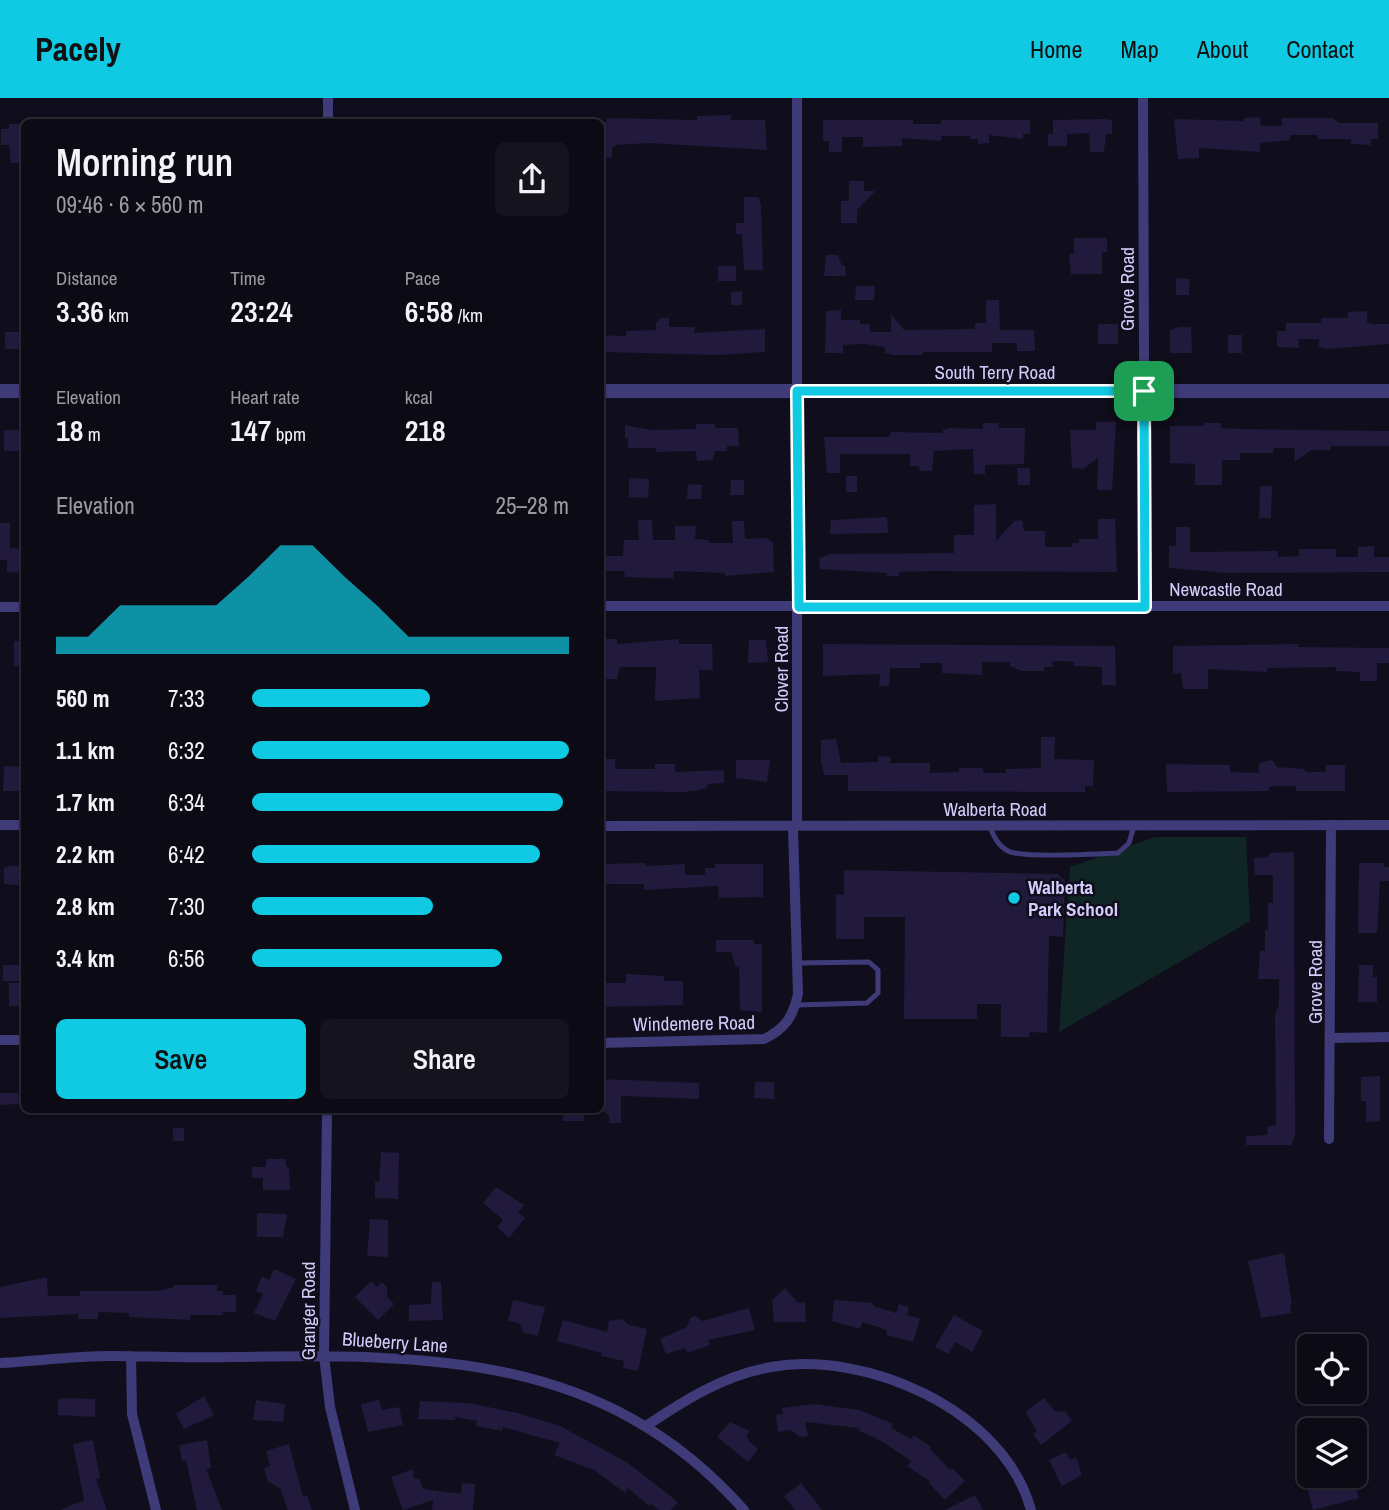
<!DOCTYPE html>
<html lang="en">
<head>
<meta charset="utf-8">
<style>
  body { margin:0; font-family:"Archivo Narrow",sans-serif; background:#15131e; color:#f1f3f6; height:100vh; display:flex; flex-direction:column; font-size:26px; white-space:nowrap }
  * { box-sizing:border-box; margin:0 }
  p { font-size:23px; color:#9a9aa0 }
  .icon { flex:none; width:38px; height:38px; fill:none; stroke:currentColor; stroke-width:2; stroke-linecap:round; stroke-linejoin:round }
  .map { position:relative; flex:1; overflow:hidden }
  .side { position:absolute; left:21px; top:21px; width:583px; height:994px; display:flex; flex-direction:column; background:#0c0a15; border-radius:10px; box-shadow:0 2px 5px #0004,0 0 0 2px #2c2b34 }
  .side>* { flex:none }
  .tools { position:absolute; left:1297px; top:1236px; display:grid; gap:14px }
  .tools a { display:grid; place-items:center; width:70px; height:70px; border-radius:10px; background:#0c0a15; box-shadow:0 2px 5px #0004,0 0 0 2px #2c2b34; font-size:35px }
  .pin { position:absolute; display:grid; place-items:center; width:60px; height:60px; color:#fff; margin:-30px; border-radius:14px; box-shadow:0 4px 10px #0006 }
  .round { display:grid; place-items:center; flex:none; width:74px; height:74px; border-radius:10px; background:#15131e }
  .overview { display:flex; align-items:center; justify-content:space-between; height:119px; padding:0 35px }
  h1 { font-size:38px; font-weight:600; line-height:52px }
  .figures { display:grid; grid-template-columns:repeat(3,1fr); gap:10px; height:119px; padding:7px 35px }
  .figures div { display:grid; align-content:center }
  .figures b { font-size:30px; font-weight:600 }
  .figures small { font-size:19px; font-weight:400 }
  .figures p { font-size:19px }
  .chart { height:196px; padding:14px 35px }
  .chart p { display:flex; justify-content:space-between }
  .chart svg { width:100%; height:126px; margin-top:7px; fill:#10cae3; opacity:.7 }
  .button { display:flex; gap:14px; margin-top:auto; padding:14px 35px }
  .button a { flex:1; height:80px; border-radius:10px; background:#10cae3; color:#111; font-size:28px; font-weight:600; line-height:80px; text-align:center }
  .button a+a { background:#15131e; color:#f1f3f6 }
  ul { padding:0 35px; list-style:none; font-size:23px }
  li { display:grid; grid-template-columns:112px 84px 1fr; align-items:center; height:52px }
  li i { height:18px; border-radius:9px; background:#10cae3 }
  header { display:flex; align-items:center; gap:42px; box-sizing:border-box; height:98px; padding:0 35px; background:#10cae3; color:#111 }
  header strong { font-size:33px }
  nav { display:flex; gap:38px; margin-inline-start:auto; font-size:24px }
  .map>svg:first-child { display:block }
</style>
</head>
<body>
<header>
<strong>Pacely</strong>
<nav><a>Home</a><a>Map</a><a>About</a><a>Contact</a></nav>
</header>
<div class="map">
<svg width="1389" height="1412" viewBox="0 0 1389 1412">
  <rect width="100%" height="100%" fill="#100d1c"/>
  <path fill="#102625" d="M1155,739H1246L1250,823L1059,934L1070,769Z"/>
  <path fill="#221a3c" d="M731,17V22H765L767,52L649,45L616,47L612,50V60L600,59V24H607V20L697,22V18Z
    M1260,19L1261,28H1282V20H1332L1339,25H1378V41H1371V47L1351,46V41H1318V37H1290V42L1260,45V54L1199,50V60L1178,61L1174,21L1244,23V20Z
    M1104,21L1112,22V36H1106L1104,54H1090L1089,35L1067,36V48H1048V36H1053V22Z
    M823,22H913V26H941V22H1030V36H1023V41L989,37V45L978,46V41H970V38H941V43L902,40V48L863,49V39H842V54H829V43H823Z
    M9,26H24V65H11L9,47H1V31H9Z
    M849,83H864V93H875L857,112V125H841V103H849Z
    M744,99H759L761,107L763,172H744L742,136H736V125H744Z
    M1074,140H1107V154H1102V176H1071L1069,156H1074Z
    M826,157H838L842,168L845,167L846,178H824Z
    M718,168H736V183H718Z
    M1176,180L1190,181L1189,197H1176Z
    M856,188H875L874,202H855Z
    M742,193V207H731V194Z
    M986,202H999L1000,232H1034L1035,253H1017V245H992V254H923V257H893L885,255V249L864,246L843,247V255H825L826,213L841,212V222H860V226H870V234H891V216L904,232L975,231V225H986Z
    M1367,213V224L1371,226H1389V246L1326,251L1319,249V241H1298L1299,250L1277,249V233H1286V225H1321V220H1348V214Z
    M660,220H669V229H695L694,235L765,231V254L718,257L602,254L600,237L626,238V233L656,232V225Z
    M1098,226H1118V246H1098Z
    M1179,229H1191L1192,255H1170V232Z
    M5,234H24V251H5Z
    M1228,237H1242V255H1228Z
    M1096,324H1116L1112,392H1097L1098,360L1083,371L1072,370L1070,332H1096Z
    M983,325H999L998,330H1025L1024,366L985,367V376H974L973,351L934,353L932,373H921L918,368H910V356H840V375H827L824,339H889L891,334L943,335V332L950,330L983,331Z
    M1204,325H1221V330L1239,331L1389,333V348H1331V352H1312L1294,364L1295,350H1274L1273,355H1240V362H1222V387H1195V366L1170,365V328H1204Z
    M696,326H715V330H738L739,348H727V353H715L713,362L697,363L696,353L656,354V350H628V340H625V327L651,332L696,331Z
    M4,332H21V339H24V353H4Z
    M1017,370H1030V387H1018Z
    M846,378H857V394H846Z
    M629,380L649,381L648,400L629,399Z
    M731,382H744V397H730Z
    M688,386L702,387L701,401H687Z
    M1260,388H1272L1271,420H1259Z
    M996,406V443L1014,423L1022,422L1024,433H1045V449H1072V445H1079V441H1098V421H1115L1117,474L934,473L899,474V478H887V475L820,471L819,460L831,456L954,455V437H974V407Z
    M887,419L888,435L830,436L831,422Z
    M638,422H652L653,442H675V428H696L695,441L709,442V445H733L732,423H744L745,441L766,440L773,444L774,474L725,478V475L674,473L673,480H654L625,479L624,473H600V458H623L624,442H639Z
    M0,425H10V450L20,451V457L24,458V475L7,474V462H0Z
    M1176,429H1190V454L1278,453V459L1299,458V451H1336V459H1358V449L1374,448V459H1389V474L1227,475L1169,470V448H1176Z
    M604,541H617V546L679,541V546H712L713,572H699L700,600L655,603L656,569H620L617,581H602Z
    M749,542H766L768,564L748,565Z
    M14,543H24V568H14Z
    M823,546L1115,548L1116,587H1102V569L1074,568V564L1063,563H1052L1053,569H1044V573H1021L1010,568V564H982V577L942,575V565H920V570H890L889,588H879L880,576L823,578Z
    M1298,546V549L1389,550V565H1377V583H1360V574L1336,573V569L1267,570V574L1208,571V591H1183L1181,575L1173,576V548Z
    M1041,639H1055L1054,661L1094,662L1093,688H1085V694L848,693V677H824L821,663V642L836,641L841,665L878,664V658L891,659L890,665H930V675L959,674V670H983V675H1006V671L1041,670Z
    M603,661H615V671H655V666H675V674L724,672V685L708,686L707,689L700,692L683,694L600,693Z
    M736,662H770L767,684L736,680Z
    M1272,662L1277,669L1304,671L1306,674H1326V667H1345V693H1296V688H1275L1269,689V693L1167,694L1166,666L1230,667V674L1259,675V665Z
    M4,668L24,669L21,693H3Z
    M1294,754L1295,1036L1292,1047H1246V1038L1267,1037L1268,1028H1275L1276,1024L1275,916L1279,907V881H1258L1260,853H1265V832H1268V805H1273V777H1255L1254,760L1269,759V755Z
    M645,765L646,768L685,766V777H705V770H715V766H763V799L719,800L718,788L644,792V786H600V766Z
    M1359,765H1384V769H1389V783H1380L1377,835H1358Z
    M10,768H24V788L4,786V770Z
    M844,772L1058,776L1065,783L1063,839L1049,838L1047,935L1030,934L1029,939H1001V906H977V921H904L905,819H864V841H836V796L844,797Z
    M716,842H754V846H762V914L740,912L739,867L736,870L731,854H716Z
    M3,867H19V883H3Z
    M1359,867H1373V879H1377V904H1358Z
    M626,876L664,878V883H683V907L600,909V885H626Z
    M9,885H24V908H9Z
    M1380,978V1023L1366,1024V1003H1361V979Z
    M600,981L699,985V1001L621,998V1025H609V1017L600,1012Z
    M755,984H774V1001L754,1000Z
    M0,995H18L19,1006L0,1007Z
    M563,1012H584V1023H563Z
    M173,1030H184V1043H173Z
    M381,1054L399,1055L398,1101L375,1100V1084H379Z
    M266,1061H286V1069H289L290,1092H263V1080H252V1069H266Z
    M496,1089L524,1107L518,1115L525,1120L509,1140L497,1129L503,1122L483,1105Z
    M257,1115L287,1116L283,1139H257Z
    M370,1121L388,1122V1159L367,1158Z
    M1284,1155L1292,1207H1290L1291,1215L1261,1220L1248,1163Z
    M274,1171L296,1181L275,1223L254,1215L263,1196L256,1193L262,1178L269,1182Z
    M47,1179L48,1198H80V1193H155L172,1190L174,1187H217V1193H223V1197H236V1214H223V1217H190V1222L129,1219V1215L98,1214V1221H78V1216L0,1220V1189Z
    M371,1183L377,1189L382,1184L387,1189V1199L394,1206L378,1222L355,1199Z
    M432,1184H441L443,1222L409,1223V1207L431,1206Z
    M785,1190L798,1205L805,1204L806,1224H774L772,1202Z
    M513,1202L545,1209L538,1238L524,1235L519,1225L508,1223Z
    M834,1202L873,1205V1208L896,1215L899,1206L909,1209L907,1217L920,1221L913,1244L886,1237L887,1233L882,1230L862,1224L860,1231L832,1223Z
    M749,1210L755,1232L708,1242L710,1247L687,1255L685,1250L666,1256L660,1241L687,1229L690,1220L696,1218L702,1223Z
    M954,1217L983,1233L972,1254L955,1244L948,1256L935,1249Z
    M622,1221L629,1227L647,1231L638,1273L623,1270L624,1263L601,1258L602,1255L557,1243L563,1222L607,1234L609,1223Z
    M204,1298L214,1317L184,1331L176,1316Z
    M61,1300L95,1301V1319L58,1317V1302Z
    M1044,1300L1055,1313L1066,1314L1072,1323L1041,1347L1033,1336L1037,1333L1025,1314Z
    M256,1302L285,1306L283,1324L253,1322Z
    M379,1302L382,1312L399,1309L403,1327L368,1334L361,1306Z
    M420,1303L469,1305L517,1315L560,1328L628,1365L678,1404L671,1412H659L651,1406L649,1408L628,1390L625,1395L594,1372L554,1357L560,1345L503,1329L502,1333L476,1328L477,1323L455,1319V1322L418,1321Z
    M814,1306L859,1312L893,1326L891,1330L911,1341L914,1337L931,1349L930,1351L950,1372L952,1370L965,1383L945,1402L929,1385L931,1384L907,1368L911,1363L878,1341L859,1333L860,1330L805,1324L808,1338L800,1339L791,1332L778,1334L776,1317L783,1316L782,1310Z
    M730,1324L750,1333L746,1338L749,1343L758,1351L748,1364L717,1339Z
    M93,1342L100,1380L96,1381L107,1412H60L84,1402L73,1346Z
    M207,1342L211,1370L206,1371L222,1412H197L186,1362L182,1363L179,1347Z
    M289,1346L303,1399L307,1397L312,1412H288L280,1390L268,1384L264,1370L270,1368L266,1353Z
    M1066,1354L1070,1362L1076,1359L1082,1377L1062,1388L1049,1362Z
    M413,1371L414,1380L419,1381L423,1391L461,1396L462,1385L475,1386L473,1412H432L433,1402L403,1412L391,1379Z
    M1336,1377L1340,1381L1353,1378L1359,1400L1313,1412L1307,1390L1330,1383L1329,1379Z
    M801,1385L822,1412H795L784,1398Z
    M975,1397L983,1412H945Z"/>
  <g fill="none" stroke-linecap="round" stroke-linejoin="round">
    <path stroke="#3e3b78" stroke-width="5" d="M989,727C994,738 997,747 1008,753C1021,760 1099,756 1118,755L1129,745L1134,728
      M796,907L867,905L878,895V872L869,864L797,865"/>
    <path stroke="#3e3b78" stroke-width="10" d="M328,0V24
      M1143,0L1145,509
      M600,508H1389
      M0,509H24
      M0,727H24
      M600,728L1389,727
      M1332,940L1389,939
      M0,942H24
      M600,945L764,941C785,931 793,919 798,896L793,731L797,726V0
      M327,1012L324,1258L330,1309L355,1412
      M1329,1041L1331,727
      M131,1258L132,1316L156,1412
      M0,1265C37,1263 74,1258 111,1258C151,1258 192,1260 232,1259C426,1256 605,1254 744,1412
      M646,1328C685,1302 724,1277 771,1269C866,1252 1004,1312 1031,1412"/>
    <path stroke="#3e3b78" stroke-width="14" d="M0,293H24
      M600,293H1389"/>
  </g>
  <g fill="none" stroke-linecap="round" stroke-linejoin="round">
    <g stroke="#fff" stroke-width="14">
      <path id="route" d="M797,293H1144L1145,509H799Z"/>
    </g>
    <use href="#route" stroke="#10cae3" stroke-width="9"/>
  </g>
  <circle fill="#10cae3" stroke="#100d1c" stroke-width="2.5" cx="1014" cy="800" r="7"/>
  <g text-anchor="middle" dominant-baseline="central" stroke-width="5" stroke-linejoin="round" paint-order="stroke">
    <g font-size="19" fill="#d2ccfb" stroke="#100d1c">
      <text transform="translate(1127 191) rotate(-90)">Grove Road</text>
      <text x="995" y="274">South Terry Road</text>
      <text x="1226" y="491">Newcastle Road</text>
      <text transform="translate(781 571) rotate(-90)">Clover Road</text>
      <text x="995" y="711">Walberta Road</text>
      <text transform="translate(1315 884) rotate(-90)">Grove Road</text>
      <text transform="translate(694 925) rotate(-1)">Windemere Road</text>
      <text transform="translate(308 1213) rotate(-90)">Granger Road</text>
      <text transform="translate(395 1244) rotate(4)">Blueberry Lane</text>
    </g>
    <g font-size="19" font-weight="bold" fill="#d2ccfb" stroke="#100d1c" text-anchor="start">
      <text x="1028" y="789">Walberta<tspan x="1028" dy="22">Park School</tspan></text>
    </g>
  </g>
</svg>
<div class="tools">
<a><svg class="icon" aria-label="locate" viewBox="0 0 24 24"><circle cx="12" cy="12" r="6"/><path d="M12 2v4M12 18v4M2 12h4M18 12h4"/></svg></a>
<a><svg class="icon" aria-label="layers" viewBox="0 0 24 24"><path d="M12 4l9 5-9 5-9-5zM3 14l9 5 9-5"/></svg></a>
</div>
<div class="pin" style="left:1144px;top:293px;background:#1e9e55"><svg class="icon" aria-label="arrive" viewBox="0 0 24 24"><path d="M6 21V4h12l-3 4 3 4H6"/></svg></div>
<section class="side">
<div class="overview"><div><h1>Morning run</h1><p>09:46 · 6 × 560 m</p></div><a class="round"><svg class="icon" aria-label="share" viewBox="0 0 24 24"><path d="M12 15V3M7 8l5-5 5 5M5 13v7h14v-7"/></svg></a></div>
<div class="figures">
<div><p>Distance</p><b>3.36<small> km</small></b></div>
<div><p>Time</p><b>23:24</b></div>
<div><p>Pace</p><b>6:58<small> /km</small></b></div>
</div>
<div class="figures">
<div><p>Elevation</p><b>18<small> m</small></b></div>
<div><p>Heart rate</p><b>147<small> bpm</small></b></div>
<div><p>kcal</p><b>218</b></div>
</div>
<div class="chart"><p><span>Elevation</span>25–28 m</p>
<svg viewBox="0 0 160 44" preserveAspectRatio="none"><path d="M0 44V38L10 38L20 27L30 27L40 27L50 27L60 17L70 6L80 6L90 17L100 27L110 38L120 38L130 38L140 38L150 38L160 38V44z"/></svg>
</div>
<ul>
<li><b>560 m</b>7:33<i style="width:56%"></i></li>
<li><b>1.1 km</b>6:32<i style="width:100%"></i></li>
<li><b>1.7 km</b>6:34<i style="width:98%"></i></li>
<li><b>2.2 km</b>6:42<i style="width:91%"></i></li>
<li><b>2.8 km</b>7:30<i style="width:57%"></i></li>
<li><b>3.4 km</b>6:56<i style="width:79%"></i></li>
</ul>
<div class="button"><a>Save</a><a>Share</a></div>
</section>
</div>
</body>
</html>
